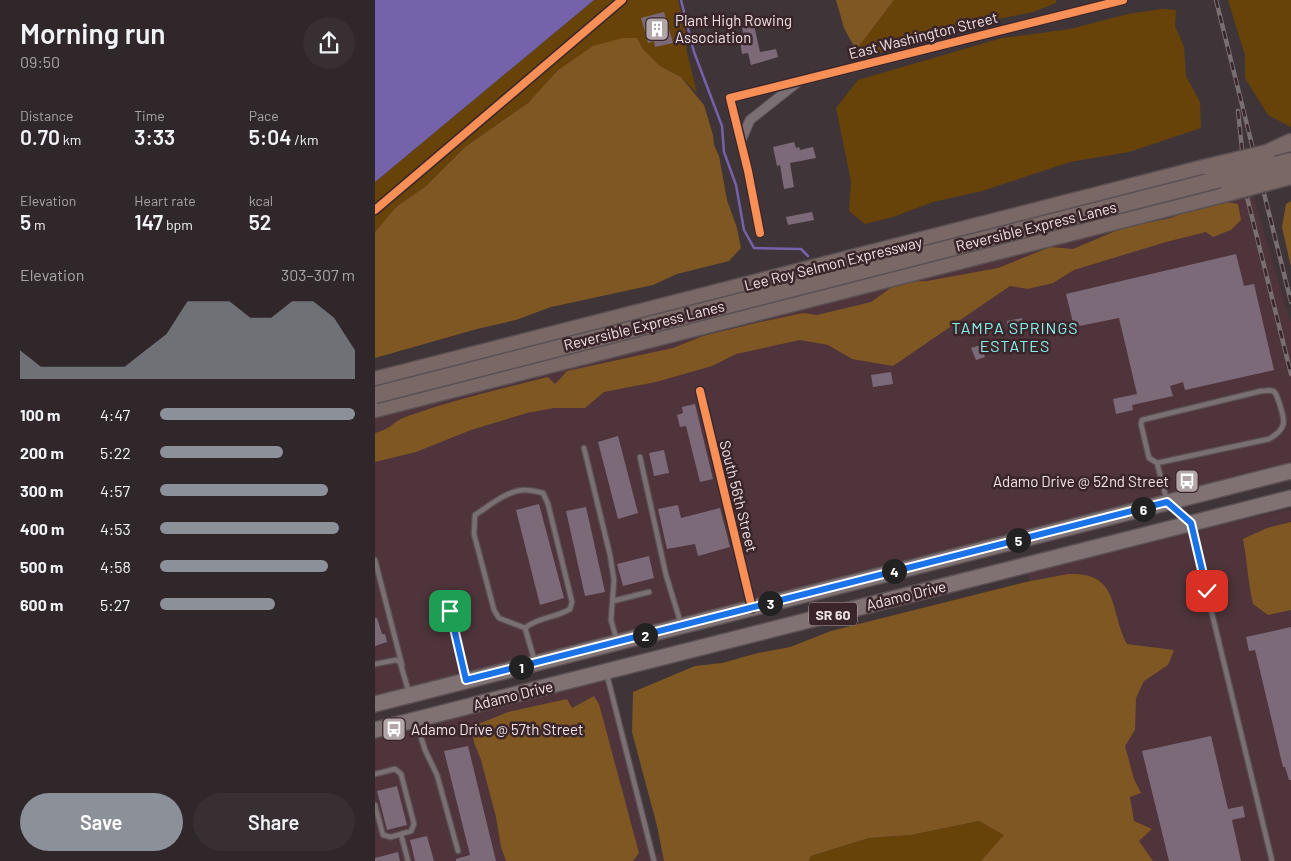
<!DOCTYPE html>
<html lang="en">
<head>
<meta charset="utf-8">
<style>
  body { margin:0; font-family:Barlow,sans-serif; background:#372f31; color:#f1f3f6; height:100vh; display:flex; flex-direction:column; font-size:19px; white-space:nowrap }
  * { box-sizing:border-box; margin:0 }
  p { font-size:16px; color:#a7a5a8 }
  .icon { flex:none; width:28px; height:28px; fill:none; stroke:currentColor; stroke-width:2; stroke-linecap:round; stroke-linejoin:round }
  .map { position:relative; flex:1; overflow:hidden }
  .panel { display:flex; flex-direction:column; background:#2f2729; width:375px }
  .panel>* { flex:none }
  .pin { position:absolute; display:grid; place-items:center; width:42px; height:42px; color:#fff; margin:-21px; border-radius:10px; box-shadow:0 2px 8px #0006 }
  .km { position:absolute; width:25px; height:25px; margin:-12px; border-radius:50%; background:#222; color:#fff; font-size:14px; line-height:25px; text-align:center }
  .round { display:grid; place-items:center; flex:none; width:52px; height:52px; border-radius:26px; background:#372f31 }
  .head { display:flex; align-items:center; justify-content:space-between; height:85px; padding:0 20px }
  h1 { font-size:28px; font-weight:600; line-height:38px }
  .figures { display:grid; grid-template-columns:repeat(3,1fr); gap:8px; height:85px; padding:5px 20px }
  .figures div { display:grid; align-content:center }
  .figures b { font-size:21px; font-weight:600 }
  .figures small { font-size:14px; font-weight:400 }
  .figures p { font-size:14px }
  .chart { height:140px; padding:10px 20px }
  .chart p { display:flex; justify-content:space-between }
  .chart svg { width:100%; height:90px; margin-top:5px; fill:#8c9099; opacity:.7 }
  .primary-button { display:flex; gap:10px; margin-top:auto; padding:10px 20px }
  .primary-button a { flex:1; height:58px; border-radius:30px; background:#8c9099; color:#fff; font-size:20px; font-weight:600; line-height:58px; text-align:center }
  .primary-button a+a { background:#372f31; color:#f1f3f6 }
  ul { padding:0 20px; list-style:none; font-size:16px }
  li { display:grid; grid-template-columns:80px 60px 1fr; align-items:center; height:38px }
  li i { height:12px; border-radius:6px; background:#8c9099 }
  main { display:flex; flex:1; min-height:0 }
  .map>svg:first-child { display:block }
</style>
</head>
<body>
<main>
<section class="panel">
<div class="head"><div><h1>Morning run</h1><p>09:50</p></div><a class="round"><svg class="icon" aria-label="share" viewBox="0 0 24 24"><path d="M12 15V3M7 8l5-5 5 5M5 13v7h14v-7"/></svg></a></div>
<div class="figures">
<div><p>Distance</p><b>0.70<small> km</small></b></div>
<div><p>Time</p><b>3:33</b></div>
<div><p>Pace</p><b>5:04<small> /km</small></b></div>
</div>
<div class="figures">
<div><p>Elevation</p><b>5<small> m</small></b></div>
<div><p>Heart rate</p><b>147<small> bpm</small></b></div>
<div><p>kcal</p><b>52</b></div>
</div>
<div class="chart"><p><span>Elevation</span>303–307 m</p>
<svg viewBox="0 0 160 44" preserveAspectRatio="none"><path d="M0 44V30L10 38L20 38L30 38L40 38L50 38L60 30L70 22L80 6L90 6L100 6L110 14L120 14L130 6L140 6L150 14L160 30V44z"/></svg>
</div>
<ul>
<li><b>100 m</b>4:47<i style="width:100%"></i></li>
<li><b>200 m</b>5:22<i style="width:63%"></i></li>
<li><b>300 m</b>4:57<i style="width:86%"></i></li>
<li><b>400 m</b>4:53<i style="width:92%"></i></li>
<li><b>500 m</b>4:58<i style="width:86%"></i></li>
<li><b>600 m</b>5:27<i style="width:59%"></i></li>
</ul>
<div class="primary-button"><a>Save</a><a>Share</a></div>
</section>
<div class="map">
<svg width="916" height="861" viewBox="0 0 916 861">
  <rect width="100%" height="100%" fill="#3f3437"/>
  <path fill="#4f343b" d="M877,191L916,324V468L0,699V410Z
    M916,509V861H710L672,653L651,567Z
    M228,671L276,855L298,850L321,861H0V733Z"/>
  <path fill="#67430a" d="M219,0H303L310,26L312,53L322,93L306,77L285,66L268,49L262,38L182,71L153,103L90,147L51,186L21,207L0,232V182Z
    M519,0H681V3L658,12L585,27L490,58L480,51Z
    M853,0H916V127L893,115L870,78V55Z
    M787,9L801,10L800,26L809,47L811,76L825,102L826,128L754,152L695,162L607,191L558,202L518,217L490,224L474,211L476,181L461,108L483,80L517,70L627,38L695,29L753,14Z
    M604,821L630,835L606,861H434L436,856L494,838L536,835Z"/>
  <path fill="#7f5722" d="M461,0H519L481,50L469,28Z
    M248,38H262L268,49L285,66L306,77L329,105L338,135L339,145L344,156L352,200L362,228L366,248L354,261L302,274L278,285L176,307L141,320L102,329L0,358V232L21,207L51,186L90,147L153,103L182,71L218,46Z
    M916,201V267L907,227L911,204Z
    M852,202L863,204L866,220L856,230L838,237L831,232L791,242L699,270L678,283L653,289L635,286L518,366L477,359L453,345L425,340L361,354L337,366L281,382L229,392L210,408H179L152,413L96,430L41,452L0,462V433C17,429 18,421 33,416C79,400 126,389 173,377L180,384L192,371L298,348L328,336L381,323L428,313L442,315L496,302L524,282L552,281L623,268L675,247L698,249L750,227L796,218L816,210Z
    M916,522V610L893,615L878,604C873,582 872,561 868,539L892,528Z
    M693,574C745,572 734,609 752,644L799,650L793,665L769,681L761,698L760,730L750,746L759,779L766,793L755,797L759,821L777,829L764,841L778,861H606L629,835L604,821L536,835L494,838L436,856L434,861H289L282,826L257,732L258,692L320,666L347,663L383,653L415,647L456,631L651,582Z
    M219,696L224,704L264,853L258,861H131L126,847L121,817L106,760L99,742L96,727L133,712L192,699L197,708Z"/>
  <path fill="#7462aa" d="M0,0H219L0,182Z"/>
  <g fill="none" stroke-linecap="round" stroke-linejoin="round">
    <path stroke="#7462aa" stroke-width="2.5" d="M306,0L319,52L347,126L349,152L361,185L369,230L379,248L426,249L433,256"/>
  </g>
  <path fill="#7d6a78" d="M289,12L298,43L280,47L279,41L273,43L266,18Z
    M379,25L385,52L401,49L403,57L376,65L373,53L367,54L365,41L370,40L367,28Z
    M419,142L421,148L424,147L425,150L438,147L441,158L415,163L419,187L409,189L405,165L402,166L398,147Z
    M437,212L439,220L413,225L411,217Z
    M861,254L869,286L879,284L899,370L810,390L808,382L795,386L798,396L757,405L758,410L741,414L738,399L762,394L744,318L699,327L691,294Z
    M647,318L648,327L633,330L632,321Z
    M606,345L610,357L601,360L596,348Z
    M516,372L518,384L498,387L496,375Z
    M320,404L338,479L325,482L311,426L305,427L302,415L308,413L307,407Z
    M243,436L263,513L243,519L223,442Z
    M289,450L294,473L279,476L274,453Z
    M164,504L189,598L165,605L141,510Z
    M303,505L306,518L345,508L355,547L323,556L320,544L292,549L283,509Z
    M211,507L230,592L210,596L191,511Z
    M274,556L279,578L248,586L242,564Z
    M0,618H2L7,634H10L12,642L0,646Z
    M916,627V780H914L910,767H908L880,650L874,651L871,637Z
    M836,736L853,809L868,806L870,817L857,820L866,861H794L767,751Z
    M93,746L121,861H81V859L95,855L69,751Z
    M22,786L32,825L12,830L2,791Z
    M52,836L59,861H40L35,840Z
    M23,852L25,861H0V858Z"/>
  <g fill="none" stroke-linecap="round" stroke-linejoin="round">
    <g stroke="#5a5053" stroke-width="7">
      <path id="service" d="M209,448L235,555L239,580L236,620L242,641
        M265,457L291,575L306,624
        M782,463L774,458L766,424L767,420L886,391C890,391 895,390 898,391C902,393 902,398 904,402C910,421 913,428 894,439L782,463L792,501
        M816,527L897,861
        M0,560L27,665
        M238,601L274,592
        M75,611L91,679
        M150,628L124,618L119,610L99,534L100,515C114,506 134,489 151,490C157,490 162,492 168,493L173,504L197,602L195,609C181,618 163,617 150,628L160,662
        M0,664L21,660L25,662L34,693
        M232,675L279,861
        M41,721L50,750L62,775L83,851
        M0,774L20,769L26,774L39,824L36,831L16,837L8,835L0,805
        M26,834L33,861"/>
    </g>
    <g stroke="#5a5053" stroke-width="11">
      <path id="minor" d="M366,141L375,120L423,82
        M385,233L373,171L355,98L748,0
        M325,391L377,608"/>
    </g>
    <g stroke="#5a5053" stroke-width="18">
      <path id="primary" d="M0,704L916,471
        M0,730L916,498"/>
    </g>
    <g stroke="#5a5053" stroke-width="19">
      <path id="motorway" d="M892,153L916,142
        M0,380L833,167
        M0,409L852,193"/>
    </g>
    <use href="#service" stroke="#7a7073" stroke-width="4.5"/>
    <use href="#minor" stroke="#7a7073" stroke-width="9"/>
    <use href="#primary" stroke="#807172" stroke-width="15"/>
    <use href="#motorway" stroke="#7a6867" stroke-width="16"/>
    <g stroke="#776f71" stroke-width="4.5">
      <path id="rail" d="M841,0L916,302
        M863,111L872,197L916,374"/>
    </g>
    <use href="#rail" stroke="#3a252a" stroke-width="2.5" stroke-dasharray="8" stroke-linecap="butt"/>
    <g stroke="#5a5053" stroke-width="19" stroke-linecap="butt">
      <path id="motorway-bridge" d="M833,167L892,153
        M852,193L916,176
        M0,395L916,161"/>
    </g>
    <use href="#motorway-bridge" stroke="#7a6867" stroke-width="16"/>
    <g stroke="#3a252a" stroke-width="11">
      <path id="cycleway" d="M0,210L247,0
        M385,233L373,171L355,98L748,0
        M325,391L377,608"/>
    </g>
    <use href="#cycleway" stroke="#f78f57" stroke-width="8"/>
  </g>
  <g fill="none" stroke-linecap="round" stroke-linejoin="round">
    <g stroke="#fff" stroke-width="10">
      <path id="route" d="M75,611L91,680L792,502L816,523L832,591"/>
    </g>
    <use href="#route" stroke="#1a73e8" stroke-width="6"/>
  </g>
  <defs>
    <g id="building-square" transform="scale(1.25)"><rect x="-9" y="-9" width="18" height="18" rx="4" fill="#b2a5a8" stroke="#3a252a"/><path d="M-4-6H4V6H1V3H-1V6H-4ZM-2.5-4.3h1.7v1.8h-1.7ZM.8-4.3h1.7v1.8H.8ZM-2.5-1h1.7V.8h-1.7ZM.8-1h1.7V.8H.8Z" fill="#fff"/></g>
    <g id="bus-square" transform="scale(1.25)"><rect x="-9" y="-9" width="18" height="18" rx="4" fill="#b2a5a8" stroke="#3a252a"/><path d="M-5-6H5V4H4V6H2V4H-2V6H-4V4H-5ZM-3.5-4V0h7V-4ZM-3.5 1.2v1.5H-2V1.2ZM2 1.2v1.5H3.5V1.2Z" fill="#fff"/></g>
  </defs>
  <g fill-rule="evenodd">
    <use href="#building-square" x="282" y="29"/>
    <use href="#bus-square" x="812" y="481"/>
    <use href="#bus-square" x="19" y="729"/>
  </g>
  <g text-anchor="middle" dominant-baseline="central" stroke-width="5" stroke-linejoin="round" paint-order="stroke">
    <rect fill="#3a252a" stroke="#b9a9ad" stroke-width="1" x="434" y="602.5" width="48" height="23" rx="4"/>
    <g font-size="14" font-weight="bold" fill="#f0e2e5">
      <text x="458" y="614">SR 60</text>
    </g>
    <g font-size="15" fill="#f0e2e5" stroke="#3a252a" text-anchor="start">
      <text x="300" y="20">Plant High Rowing<tspan x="300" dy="17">Association</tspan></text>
      <text x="794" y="481" text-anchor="end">Adamo Drive @ 52nd Street</text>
      <text x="36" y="729">Adamo Drive @ 57th Street</text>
    </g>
    <g font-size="15" fill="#f0e2e5" stroke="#3a252a">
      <text transform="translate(548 35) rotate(-14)">East Washington Street</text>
      <text transform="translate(661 226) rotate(-14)">Reversible Express Lanes</text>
      <text transform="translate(458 263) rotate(-14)">Lee Roy Selmon Expressway</text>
      <text transform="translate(269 325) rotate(-14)">Reversible Express Lanes</text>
      <text transform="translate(364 496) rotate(76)">South 56th Street</text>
      <text transform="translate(531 595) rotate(-14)">Adamo Drive</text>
      <text transform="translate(138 695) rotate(-14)">Adamo Drive</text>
    </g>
    <g font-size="16" letter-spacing="1" fill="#88f2eb" stroke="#3a252a">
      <text x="640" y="327">TAMPA SPRINGS<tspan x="640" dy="18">ESTATES</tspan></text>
    </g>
  </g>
</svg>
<div class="pin" style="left:75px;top:611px;background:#1e9e55"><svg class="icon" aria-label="arrive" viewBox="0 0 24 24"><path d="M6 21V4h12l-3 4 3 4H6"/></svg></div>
<div class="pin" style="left:832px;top:591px;background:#d93025"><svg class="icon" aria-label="check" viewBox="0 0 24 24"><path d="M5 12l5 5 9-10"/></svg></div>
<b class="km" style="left:146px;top:667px">1</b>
<b class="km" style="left:270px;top:635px">2</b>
<b class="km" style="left:395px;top:603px">3</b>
<b class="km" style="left:519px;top:571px">4</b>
<b class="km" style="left:643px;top:540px">5</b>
<b class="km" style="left:768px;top:509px">6</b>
</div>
</main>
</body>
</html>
